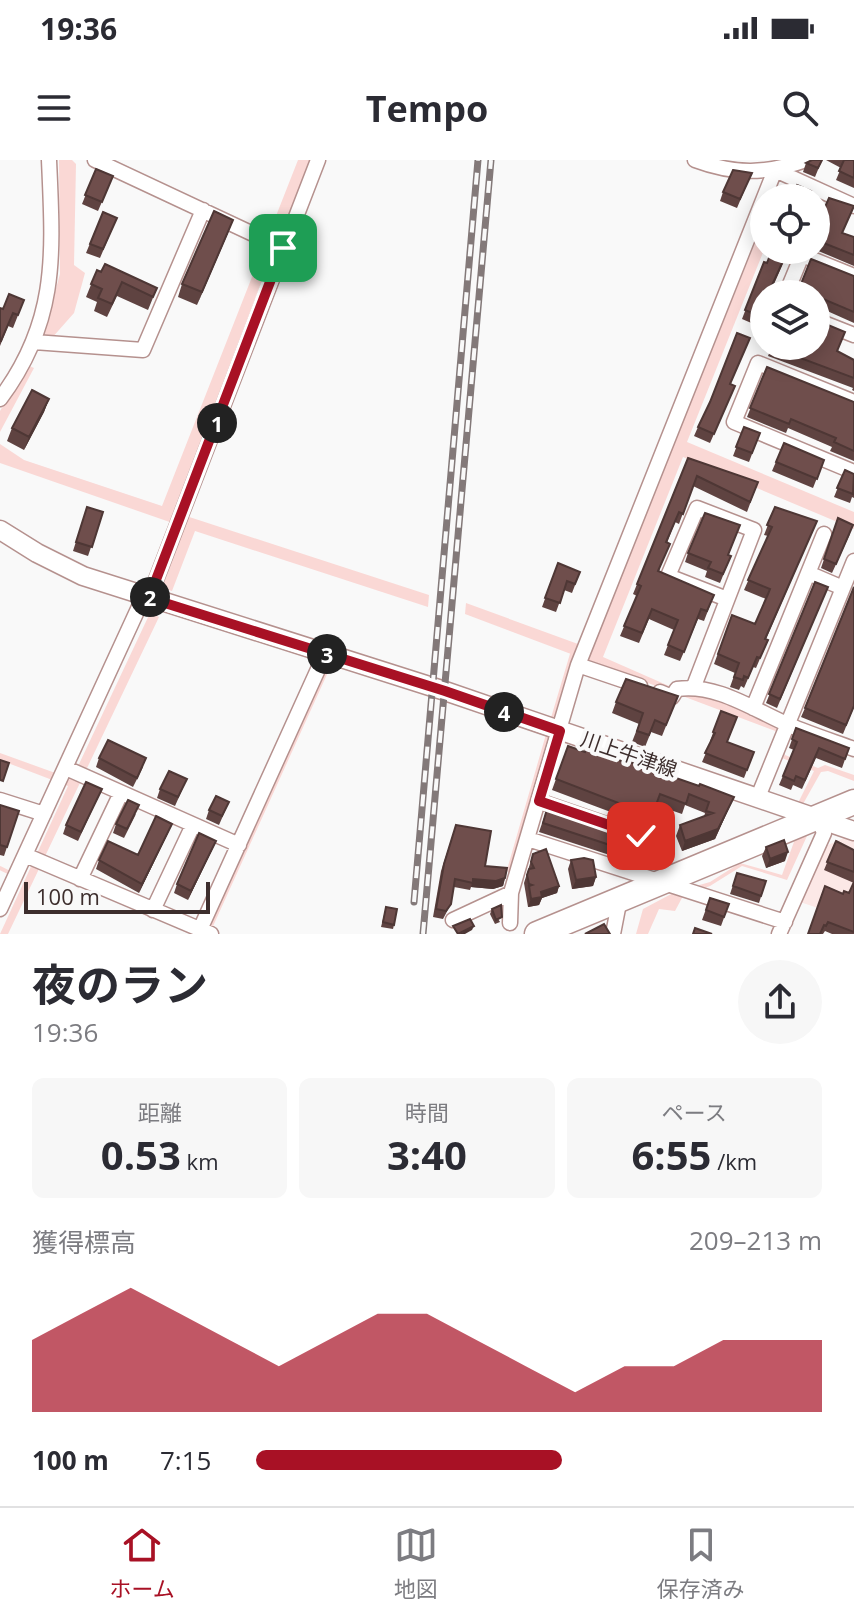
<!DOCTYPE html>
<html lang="ja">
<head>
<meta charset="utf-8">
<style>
  body { margin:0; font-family:"Open Sans","Noto Sans JP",sans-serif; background:#f7f7f7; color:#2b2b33; height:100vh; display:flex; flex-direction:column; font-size:30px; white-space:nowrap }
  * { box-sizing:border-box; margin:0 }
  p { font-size:26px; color:#7c7c81 }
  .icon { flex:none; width:44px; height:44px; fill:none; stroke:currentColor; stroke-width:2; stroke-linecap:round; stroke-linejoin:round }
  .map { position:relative; height:774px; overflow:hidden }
  .sheet { display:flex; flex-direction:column; background:#fff; flex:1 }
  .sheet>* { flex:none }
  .tools { position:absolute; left:750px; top:24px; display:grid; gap:16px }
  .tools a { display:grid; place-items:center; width:80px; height:80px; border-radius:50%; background:#fff; box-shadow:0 4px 20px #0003; font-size:40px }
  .scale { position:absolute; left:24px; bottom:20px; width:186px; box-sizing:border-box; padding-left:8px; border:4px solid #3d2e2d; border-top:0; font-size:22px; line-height:28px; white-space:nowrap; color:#3d2e2d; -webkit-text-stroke:6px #f9f9f9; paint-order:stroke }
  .pin { position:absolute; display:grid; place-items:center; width:68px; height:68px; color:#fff; margin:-34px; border-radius:16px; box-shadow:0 4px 12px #0006 }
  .km { position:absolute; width:40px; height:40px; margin:-20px; border-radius:50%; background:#222; color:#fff; font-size:22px; line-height:40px; text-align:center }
  .round { display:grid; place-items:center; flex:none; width:84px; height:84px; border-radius:42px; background:#f7f7f7 }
  .headline { display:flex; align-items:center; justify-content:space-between; height:136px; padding:0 32px }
  h1 { font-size:44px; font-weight:700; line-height:60px }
  .figures { display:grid; grid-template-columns:repeat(3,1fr); gap:12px; height:136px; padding:8px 32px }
  .figures div { display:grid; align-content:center; border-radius:12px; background:#f7f7f7; text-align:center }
  .figures b { font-size:40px; font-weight:700 }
  .figures small { font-size:22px; font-weight:400 }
  .figures p { font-size:22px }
  .chart { height:224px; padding:16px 32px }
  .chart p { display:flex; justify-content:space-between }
  .chart svg { width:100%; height:144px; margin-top:8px; fill:#a81125; opacity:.7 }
  ul { padding:0 32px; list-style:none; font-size:26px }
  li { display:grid; grid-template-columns:128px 96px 1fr; align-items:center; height:60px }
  li i { height:20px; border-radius:10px; background:#a81125 }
  .status { display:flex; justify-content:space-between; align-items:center; height:56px; padding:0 40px; background:#fff; direction:ltr }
  .status svg { height:22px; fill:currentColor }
  header { display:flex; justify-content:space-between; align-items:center; height:104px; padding:0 32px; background:#fff; font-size:36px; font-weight:700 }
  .menu { display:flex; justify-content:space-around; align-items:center; height:112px; border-top:2px solid #e1e1e2; background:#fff; font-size:22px; color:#7c7c81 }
  .menu a { display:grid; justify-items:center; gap:4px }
  .menu .on { color:#a81125 }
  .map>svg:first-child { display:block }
</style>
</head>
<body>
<div class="status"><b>19:36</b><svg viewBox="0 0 49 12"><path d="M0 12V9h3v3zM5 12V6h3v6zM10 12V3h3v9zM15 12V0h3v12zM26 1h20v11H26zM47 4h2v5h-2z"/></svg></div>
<header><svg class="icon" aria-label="menu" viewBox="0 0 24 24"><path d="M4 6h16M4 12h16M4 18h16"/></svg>Tempo<svg class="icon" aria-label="search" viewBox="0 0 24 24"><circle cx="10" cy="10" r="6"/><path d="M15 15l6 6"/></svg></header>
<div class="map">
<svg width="854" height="774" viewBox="0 0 854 774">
  <rect width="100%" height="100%" fill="#f9f9f9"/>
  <path fill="#fce8e6" d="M846,677L854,680V760L800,742L828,685Z"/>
  <path fill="#fad8d5" d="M59,0H72L76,4L74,105L85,113L74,153L51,179L43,175L60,114Z
    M298,0H310L174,352L429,435L428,447L195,371L172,431L162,428L184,367L0,303V284L24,300L162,346Z
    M764,61V90L687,282L854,352V369L683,297L603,497L685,533L708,535L780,567L785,595L818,608L825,605L854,615V621L828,611L821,612L803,644L798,643L814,611L782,598L778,572L465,454L466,443L578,484L577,490L589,495Z
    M27,205L34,208L0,272V251Z
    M150,453L159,457L8,774H0L68,626L0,600V593L72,619Z
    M807,676L787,720L742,706L710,726L683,736L675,751L659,749L648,774H636L643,749L675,732L710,722L740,703L782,715L795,679Z"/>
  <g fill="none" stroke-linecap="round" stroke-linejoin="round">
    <path stroke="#fad8d5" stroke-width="4" d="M553,558L572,494
      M0,708L12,714
      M509,710L547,578
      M210,768L325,514"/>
    <g stroke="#b5918e" stroke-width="17">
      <path id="street" d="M95,0L283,88
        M695,0C735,15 767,14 806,0
        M775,10L854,46
        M786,134L802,95L854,116
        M816,160L854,175
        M34,182L143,190L203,50
        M0,239C59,160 53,93 49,0
        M854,242L758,203L734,262L854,312
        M808,413L843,428
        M149,438L318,0
        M578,505L640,526
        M694,526L754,370L697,348L668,416L727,439
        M660,532L672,537L677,529C716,523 754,550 789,565C810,574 832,581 854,589
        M753,548L824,374
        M66,608L239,685
        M758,637L854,401
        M0,640L44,654
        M539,641L641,676
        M528,679L785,762
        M25,695L211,774
        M80,719L121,633
        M0,749L144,436
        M153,750L193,665
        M453,760L511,733
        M510,763L511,733L578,505L775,10
        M198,774L325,494
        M613,774L620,738
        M779,774L824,673L818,658"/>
    </g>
    <g stroke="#b5918e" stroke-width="21">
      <path id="secondary" d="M0,370L37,393L83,416L445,531L854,671"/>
    </g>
    <g stroke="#b5918e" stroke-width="27">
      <path id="highway" d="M537,774L854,642"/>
    </g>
    <use href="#street" stroke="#fff" stroke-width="14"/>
    <use href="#secondary" stroke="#fff" stroke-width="18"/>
    <use href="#highway" stroke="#fff" stroke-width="24"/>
    <g stroke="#837979" stroke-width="7">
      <path id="rail" d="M414,742L478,0
        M423,774L491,0"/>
    </g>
    <use href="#rail" stroke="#f9f9f9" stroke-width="4" stroke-dasharray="12" stroke-linecap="butt"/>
  </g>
  <path fill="#5f4341" d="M812,0H822L815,17L803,12L806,3Z
    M826,0H854V28L836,20L841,8Z
    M96,9L113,16L98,51L82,44Z
    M748,22L737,48L720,41L723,32Z
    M103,52L117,58L100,98L86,93Z
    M816,62L854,77V106L816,90Z
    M228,73L197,145L178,137L182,124Z
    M772,90H789L756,165L742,159L764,102L767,103Z
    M811,99L854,116V163L816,146V134H797Z
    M97,110L157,128L148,150L117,136L107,157L94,151L97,142L86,137Z
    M24,140L13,168L8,166L0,186V148L3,149Z
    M772,186L837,192L854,200V231L852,230L853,228L768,196Z
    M767,207L854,242V301L830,291L832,287L788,268L786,273L747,257Z
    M731,224L735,226L710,283L694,276L698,267Z
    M49,239L44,252L24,290L7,281L12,268Z
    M744,267L760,273L749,302L733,296Z
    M784,283L824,300L813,328L772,311Z
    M688,298L758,322L747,352L693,326L679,364L675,362L667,383L659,411L714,435L704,461L698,459L680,501L664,495L674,470L649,459L639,483L620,476L637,436L633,434Z
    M845,310L854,314V338L852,337L850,343L834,337Z
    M87,347L103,352L88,396L73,391Z
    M775,347L817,361L766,479L768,480L756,508L753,507L744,528L741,526L739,530L730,527L735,513L714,504L732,455L755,464L766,439L744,430L768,376L764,375Z
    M838,358L850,374L832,413L821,408Z
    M688,393L731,396L720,423L705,417L707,411L685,402Z
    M558,403L580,412L572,433L564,430L556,452L542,447Z
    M815,422L828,427L777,548L766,543Z
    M678,536L662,576L651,572L645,587L632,582L639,564L612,553L616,542Z
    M854,547L843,574L801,557L805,548Z
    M721,551L727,582L754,592L744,618L702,602L711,581H710Z
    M796,568L849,588L842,608L816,598L802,629L793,625L791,630L779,625L794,590L789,588Z
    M568,586L585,592L629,604L734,637L715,679L682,691L676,676L680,665L704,657L705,653L685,645L682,654L656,645L648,666L552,630Z
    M99,598L143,607L133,627L96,607Z
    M183,628L175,646L157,638L160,629Z
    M102,629L78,681L63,674L66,665Z
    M229,642L219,665L206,659L209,650Z
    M0,645L19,651L4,696L0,695Z
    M547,649L594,665L634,674L625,700L539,672Z
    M136,654L124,678L113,673L116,664Z
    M456,665L485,706L505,718L503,726L493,729L471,727L470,730L454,727L451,744L443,759L433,757L441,711Z
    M168,673L139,733L96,709L99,700L138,695Z
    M836,681L854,690V774H832L825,771L823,774H808L843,734L849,733L854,723L824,710Z
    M766,687L785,701L766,708L762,696Z
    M212,690L188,740L174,733L177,724Z
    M533,694L559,726L557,733L542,738L539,745L528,747L524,723Z
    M571,700L596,717L593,726L572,729L568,709Z
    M737,713L766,721L759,743L730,734Z
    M710,738L729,744L721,766L702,760Z
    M386,747L394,765L393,769L381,767Z
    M492,749L500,762L495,764L490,754Z"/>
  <path fill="#4e3735" d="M233,60L228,73L197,145L202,132Z
    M49,239L44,252L24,290L29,277Z
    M734,637L715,679L682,691L685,681Z
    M172,664L168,673L139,733L142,724Z
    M216,681L212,690L188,740L191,731Z
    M788,692L785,701L766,708L770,699Z
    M596,717L593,726L572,729L576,720Z
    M505,718L503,726L493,729L471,727L473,719Z
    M559,726L557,733L542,738L539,745L528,747L531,739L541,732Z
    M474,766L472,770L465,774H459Z"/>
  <path fill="#6f4e4c" stroke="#4e3735" stroke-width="2" d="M812,0H822L818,8L806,3Z
    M844,0H854V18L839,11Z
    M96,9L113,16L102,42L85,35Z
    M733,10L752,13L740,39L723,32Z
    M797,25L811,31L808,38H792Z
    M829,38L854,46L842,73L854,77V95L816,80V62L818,63Z
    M214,51L233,60L202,132L182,124Z
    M103,52L117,58L103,89L90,84Z
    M772,90H788L768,134H764V144L759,156L745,150L764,102L767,103Z
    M811,99L854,116V152L816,136V134H811L799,129Z
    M105,104L157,128L153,137L122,122L112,144L98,138L102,129L91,124L97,110L101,112Z
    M9,134L24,140L18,155L13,153L1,181H0V148L3,149Z
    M816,160L845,172L837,191L854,200V218L771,187L816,186Z
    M737,173L750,178L730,224L735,226L714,274L698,267L710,242Z
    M767,207L854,242V291L834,282L836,278L791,259L789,264L750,248Z
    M32,230L49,239L29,277L12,268Z
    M744,267L760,273L752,293L736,287Z
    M784,283L824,300L817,319L776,302Z
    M688,298L758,322L750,342L697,316L683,354L679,352L666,382L670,384L658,411L714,435L707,451L701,449L684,492L668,485L678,460L652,449L642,473L624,466L641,426L637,424Z
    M845,310L854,314L853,334L837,328Z
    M87,347L103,352L92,387L76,382Z
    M775,347L817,361L765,479L768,480L760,498L757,497L748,518L744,516L743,520L734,517L739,503L718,494L732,455L755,464L768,434L770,429L748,420L772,367L767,365Z
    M705,353L740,365L728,395L731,396L723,414L708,408L711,402L688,393Z
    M838,358L853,365L836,404L824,399Z
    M558,403L580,412L575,424L567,421L560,443L545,438Z
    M815,422L828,427L780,539L769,534Z
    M854,427V546L846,565L805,548Z
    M626,519L678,536L666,565L655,560L649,575L637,571L643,553L616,542Z
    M721,551L737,557L727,582L754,592L747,610L705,593L715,573L713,572Z
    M796,568L849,588L845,599L819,588L805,620L796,616L794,621L783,616L797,582L792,579Z
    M108,580L146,598L137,618L99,598Z
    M568,586L585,592L587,588L629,604L630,602L699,626L700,624L734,637L718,669L685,681L680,665L713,653L706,651L709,642L689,634L686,644L660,634L652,656L556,619Z
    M0,600L9,603L3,621L0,620Z
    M169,611L187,619L178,637L160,629Z
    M86,622L102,629L81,672L66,665Z
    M216,636L229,642L222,656L209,650Z
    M128,640L139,645L127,669L116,664Z
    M0,645L19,651L7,687L0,685Z
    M547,649L594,665L595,661L634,674L628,691L543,663Z
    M156,656L172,664L142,724L99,700L108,681L138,695Z
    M456,665L491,671L485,706L507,708L505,718L496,721L473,719V723L455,719L451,744L446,751L436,749L444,704Z
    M199,673L216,681L191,731L177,724Z
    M784,680L788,692L770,699L766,687Z
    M836,681L854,690V712L827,702Z
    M546,689L559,726L541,732L542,737L531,739L529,726L532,725L529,724L527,715L529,709L534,708L531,702L533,694Z
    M584,698L593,700L596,717L576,720L571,700Z
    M737,713L766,721L761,736L733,726Z
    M854,722V772L828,762L826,766L824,765L820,774H808L825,726L843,734L844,731L849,733Z
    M710,738L729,744L724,757L706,750Z
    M501,745L502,757L496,760L492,749Z
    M386,747L397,749L394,765L383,762Z
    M470,759L474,766L458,774L453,766Z
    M604,764L610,774H585Z
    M695,768L712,774H693Z"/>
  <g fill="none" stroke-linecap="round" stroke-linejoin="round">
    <g stroke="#fff" stroke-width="16">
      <path id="route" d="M283,88L149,438L445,531L560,571L539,641L641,676"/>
    </g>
    <use href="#route" stroke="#a81125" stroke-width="10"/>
  </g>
  <g text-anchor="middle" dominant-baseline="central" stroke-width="8" stroke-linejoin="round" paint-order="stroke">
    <g font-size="20" fill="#3d2e2d" stroke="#f9f9f9">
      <text transform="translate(629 594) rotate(19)">川上牛津線</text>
    </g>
  </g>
</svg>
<div class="tools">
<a><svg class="icon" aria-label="locate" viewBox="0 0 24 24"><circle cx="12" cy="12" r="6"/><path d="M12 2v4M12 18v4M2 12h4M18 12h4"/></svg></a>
<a><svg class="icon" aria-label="layers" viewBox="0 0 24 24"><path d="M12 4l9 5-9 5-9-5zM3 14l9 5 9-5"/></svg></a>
</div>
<div class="scale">100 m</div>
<div class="pin" style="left:283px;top:88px;background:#1e9e55"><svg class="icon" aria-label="arrive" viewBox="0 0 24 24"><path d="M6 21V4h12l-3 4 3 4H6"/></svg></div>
<div class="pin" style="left:641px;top:676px;background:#d93025"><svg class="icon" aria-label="check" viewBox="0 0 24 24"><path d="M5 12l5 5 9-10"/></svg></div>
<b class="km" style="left:217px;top:263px">1</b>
<b class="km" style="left:150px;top:437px">2</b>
<b class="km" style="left:327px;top:494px">3</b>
<b class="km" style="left:504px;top:552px">4</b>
</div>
<section class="sheet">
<div class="headline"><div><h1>夜のラン</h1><p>19:36</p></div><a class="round"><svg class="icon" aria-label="share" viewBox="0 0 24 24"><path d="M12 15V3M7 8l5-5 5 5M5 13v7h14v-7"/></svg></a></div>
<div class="figures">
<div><p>距離</p><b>0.53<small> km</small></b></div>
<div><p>時間</p><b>3:40</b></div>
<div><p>ペース</p><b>6:55<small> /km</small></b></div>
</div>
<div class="chart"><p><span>獲得標高</span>209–213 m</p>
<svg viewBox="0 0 160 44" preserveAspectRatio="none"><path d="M0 44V22L10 14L20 6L30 14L40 22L50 30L60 22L70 14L80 14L90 22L100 30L110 38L120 30L130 30L140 22L150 22L160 22V44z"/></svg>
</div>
<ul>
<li><b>100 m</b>7:15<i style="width:54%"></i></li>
</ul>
</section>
<nav class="menu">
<a class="on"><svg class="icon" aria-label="home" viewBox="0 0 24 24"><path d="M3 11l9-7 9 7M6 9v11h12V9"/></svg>ホーム</a>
<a><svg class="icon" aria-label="map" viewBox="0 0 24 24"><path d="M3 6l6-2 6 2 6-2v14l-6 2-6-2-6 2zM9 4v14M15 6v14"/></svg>地図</a>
<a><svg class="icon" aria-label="saved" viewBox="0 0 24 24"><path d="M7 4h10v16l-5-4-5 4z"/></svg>保存済み</a>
</nav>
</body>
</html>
